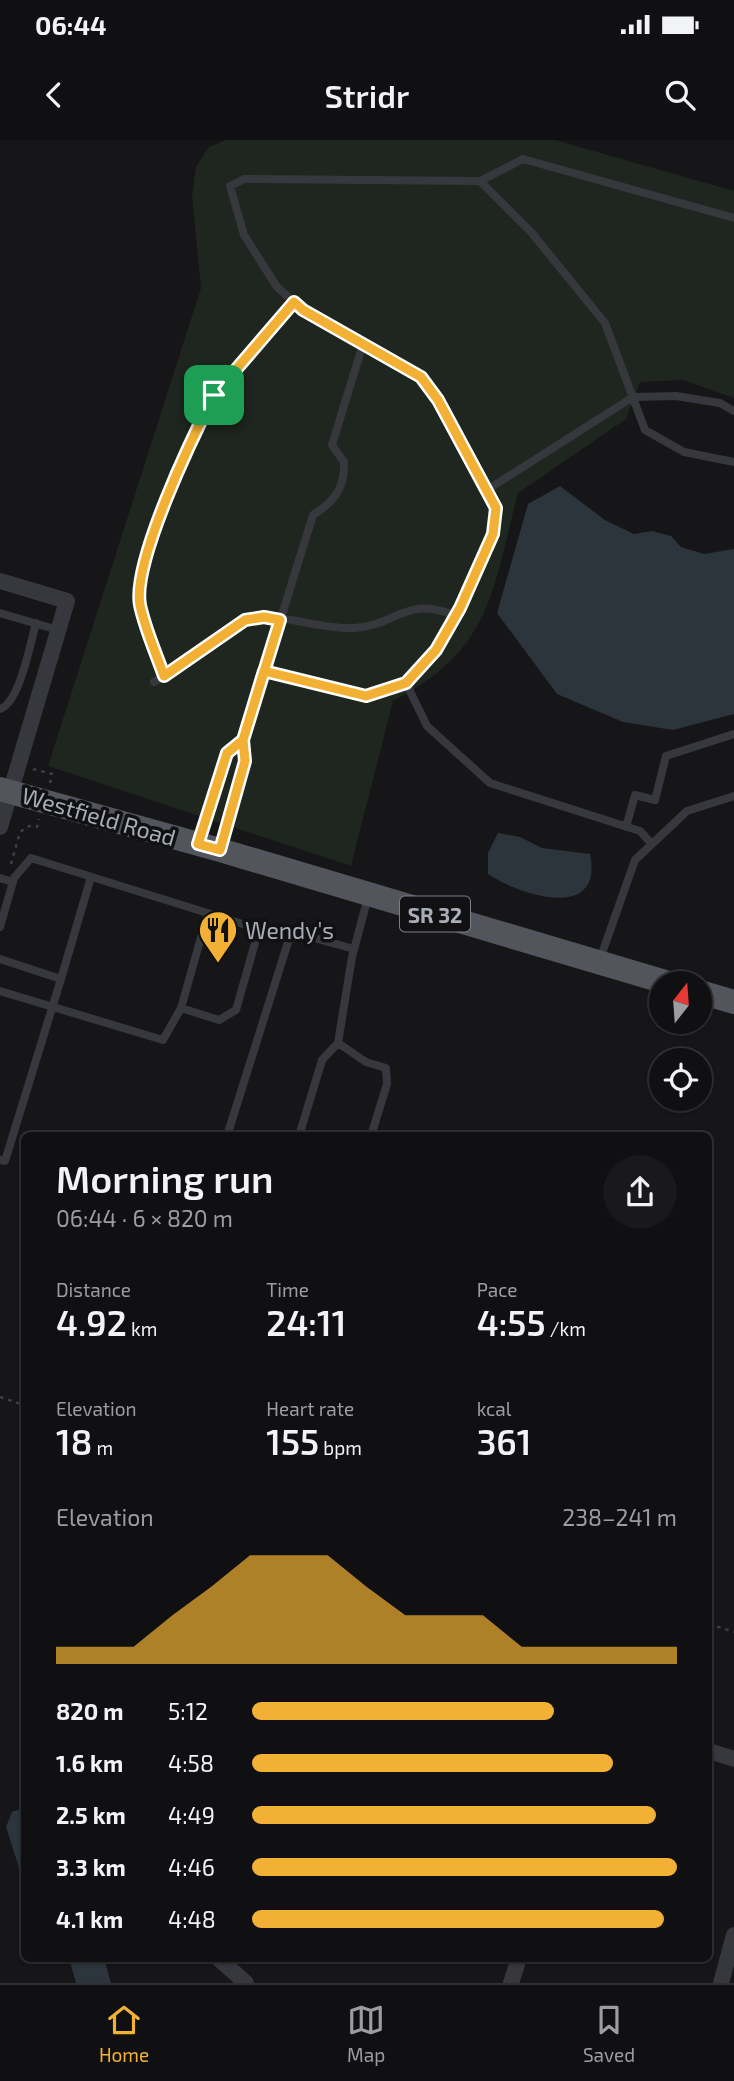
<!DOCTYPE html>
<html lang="en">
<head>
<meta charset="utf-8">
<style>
  body { margin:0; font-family:"Exo 2",sans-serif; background:#19191b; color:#f1f3f6; height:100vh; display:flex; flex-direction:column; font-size:26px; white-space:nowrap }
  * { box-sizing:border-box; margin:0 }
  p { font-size:23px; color:#9c9d9f }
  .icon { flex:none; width:38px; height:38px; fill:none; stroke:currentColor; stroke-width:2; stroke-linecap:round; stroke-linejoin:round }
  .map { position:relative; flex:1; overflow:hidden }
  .sheet { position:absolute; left:21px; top:992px; width:691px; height:830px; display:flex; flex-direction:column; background:#101012; border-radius:10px; box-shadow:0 2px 5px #0004,0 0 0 2px #303032 }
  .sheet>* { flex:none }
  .needle { width:46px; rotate:17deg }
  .tools { position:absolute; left:649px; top:831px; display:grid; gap:14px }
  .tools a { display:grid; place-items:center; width:63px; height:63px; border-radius:50%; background:#101012; box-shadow:0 2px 5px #0004,0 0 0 2px #303032; font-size:35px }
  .pin { position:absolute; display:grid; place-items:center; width:60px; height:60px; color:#fff; margin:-30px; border-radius:14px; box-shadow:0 4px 10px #0006 }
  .round { display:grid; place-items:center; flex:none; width:74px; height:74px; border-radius:37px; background:#19191b }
  .head { display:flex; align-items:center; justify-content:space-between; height:119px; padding:0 35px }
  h1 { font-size:38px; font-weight:600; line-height:52px }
  .stats { display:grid; grid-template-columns:repeat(3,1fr); gap:10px; height:119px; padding:7px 35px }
  .stats div { display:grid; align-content:center }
  .stats b { font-size:35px; font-weight:600 }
  .stats small { font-size:19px; font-weight:400 }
  .stats p { font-size:19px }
  .chart { height:196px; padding:14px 35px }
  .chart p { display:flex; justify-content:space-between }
  .chart svg { width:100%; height:126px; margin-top:7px; fill:#f2b134; opacity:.7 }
  ul { padding:0 35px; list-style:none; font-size:23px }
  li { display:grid; grid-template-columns:112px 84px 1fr; align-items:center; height:52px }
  li i { height:18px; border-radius:9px; background:#f2b134 }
  .status { display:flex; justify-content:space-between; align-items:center; height:49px; padding:0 35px; background:#101012; direction:ltr }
  .status svg { height:19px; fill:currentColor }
  header { display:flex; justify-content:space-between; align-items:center; height:91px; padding:0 35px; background:#101012; font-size:32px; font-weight:600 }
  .tabs { display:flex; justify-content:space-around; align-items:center; height:98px; border-top:2px solid #303032; background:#101012; font-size:19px; color:#9c9d9f }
  .tabs a { display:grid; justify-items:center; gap:4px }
  .tabs .selected { color:#f2b134 }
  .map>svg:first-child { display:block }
</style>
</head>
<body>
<div class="status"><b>06:44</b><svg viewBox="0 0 49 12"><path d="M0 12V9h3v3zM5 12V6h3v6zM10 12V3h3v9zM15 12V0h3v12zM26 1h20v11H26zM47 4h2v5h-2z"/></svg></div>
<header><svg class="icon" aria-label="back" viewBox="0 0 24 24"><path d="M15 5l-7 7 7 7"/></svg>Stridr<svg class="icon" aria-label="search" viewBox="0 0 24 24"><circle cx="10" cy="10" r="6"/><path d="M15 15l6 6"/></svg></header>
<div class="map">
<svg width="734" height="1843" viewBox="0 0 734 1843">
  <rect width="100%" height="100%" fill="#161618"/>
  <path fill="#1e261f" d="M226,0H555L734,51V258L683,240L640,242L626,279L518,353C492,452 492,510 393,561L351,726L48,626L201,148L192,56L196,27L209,7Z"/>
  <path fill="#2c353c" d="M560,346L605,380L634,394L652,391L671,396L681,407L704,414L734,409V574L673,590L623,582L557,554L497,473L528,364Z
    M498,693L520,697L542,708L590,714C604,782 520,756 488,734V713Z
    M24,1668V1743L6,1687L12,1672Z
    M69,1818H104L111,1843H76Z"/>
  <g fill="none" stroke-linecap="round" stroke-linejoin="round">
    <path stroke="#3d3f44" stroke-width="2.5" stroke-dasharray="3.5 5" stroke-linecap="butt" d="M33,629L52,634L50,643
      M11,724L20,692L29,686L37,687L39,679
      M0,1257L24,1265
      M709,1484L734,1492"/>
    <path stroke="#37383d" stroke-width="8" d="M480,41L531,92L605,183L645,290L684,312L734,322
      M487,350L633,257L676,256L720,263L734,271
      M0,473L58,490
      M264,531L366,556L406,543L436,510L460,468L493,394L496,367L438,260L421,237L303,170L277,147L244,95L230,46L244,39L480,41L523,19L734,78
      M164,536L140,463L142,426L187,306L214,255L294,162
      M154,542C168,534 183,526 196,517C212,506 230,485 248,480C278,471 320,490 354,488C398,485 406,455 456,476
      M406,543L427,586L490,643L640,691L651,703
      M0,569C20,562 30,504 36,483
      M626,687L635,655L655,660L666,616L734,594
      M199,701L227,613L243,600
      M220,708L245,621L243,600L313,375C334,362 345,348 344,322L332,305L363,204
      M0,738L13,742
      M368,757L352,817L338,903L366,922L386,928L387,944L371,996
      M0,787L14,738L31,718L246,785L255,803L236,870L219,880L181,868L163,900L0,851
      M0,819L61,839L91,737
      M600,819L635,720L687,671L734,656
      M181,868L208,773
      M227,996L289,799L307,796L354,809
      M299,996L322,920L338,903
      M0,1020L5,1021L61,839"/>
    <path stroke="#37383d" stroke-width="16" d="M0,441L67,461L0,687
      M709,1611L734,1619
      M218,1818L246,1843
      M511,1843L519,1818
      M721,1843L734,1795"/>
    <path stroke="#53555c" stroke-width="24" d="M0,649L220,710L672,844
      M700,852L734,862"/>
  </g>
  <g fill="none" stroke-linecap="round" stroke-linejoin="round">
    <g stroke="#fff" stroke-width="14">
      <path id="route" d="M214,255C193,296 132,422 140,465C145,489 156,513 164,536L245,480L264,477L280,480L243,600L245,621L220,710L198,704L227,613L243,600L264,531L366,556L406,543L436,510L460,468L493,394L496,368L438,260L421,237L303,170L294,162L214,255"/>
    </g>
    <use href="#route" stroke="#f2b134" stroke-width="9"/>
  </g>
  <defs>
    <g id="restaurant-pin" transform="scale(2.0125)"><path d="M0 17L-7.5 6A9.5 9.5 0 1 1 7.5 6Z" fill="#f2b134" stroke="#111113"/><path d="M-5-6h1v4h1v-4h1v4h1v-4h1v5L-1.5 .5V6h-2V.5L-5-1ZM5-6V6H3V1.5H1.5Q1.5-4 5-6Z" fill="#111"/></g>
  </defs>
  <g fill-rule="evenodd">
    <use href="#restaurant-pin" x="218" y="790"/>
  </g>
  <g text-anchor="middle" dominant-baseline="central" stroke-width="7" stroke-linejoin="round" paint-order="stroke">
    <rect fill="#111113" stroke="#7b7e86" stroke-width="2" x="400" y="756.5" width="70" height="35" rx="5"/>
    <g font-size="21" font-weight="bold" fill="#a8adb8">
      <text x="435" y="774">SR 32</text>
    </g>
    <g font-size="23" fill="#a8adb8" stroke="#111113">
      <text transform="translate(99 676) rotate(16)">Westfield Road</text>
    </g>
    <g font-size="23" fill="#a8adb8" stroke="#111113" text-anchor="start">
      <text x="245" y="790">Wendy's</text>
    </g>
  </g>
</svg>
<div class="tools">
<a><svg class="needle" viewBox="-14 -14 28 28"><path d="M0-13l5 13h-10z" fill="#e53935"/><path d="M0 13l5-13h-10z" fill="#9c9d9f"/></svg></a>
<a><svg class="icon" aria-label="locate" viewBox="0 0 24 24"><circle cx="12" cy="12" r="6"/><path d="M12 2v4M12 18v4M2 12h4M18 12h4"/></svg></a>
</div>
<div class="pin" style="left:214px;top:255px;background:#1e9e55"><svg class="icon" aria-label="arrive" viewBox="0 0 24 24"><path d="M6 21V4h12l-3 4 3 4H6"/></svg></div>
<section class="sheet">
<div class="head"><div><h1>Morning run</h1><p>06:44 · 6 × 820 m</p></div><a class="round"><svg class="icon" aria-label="share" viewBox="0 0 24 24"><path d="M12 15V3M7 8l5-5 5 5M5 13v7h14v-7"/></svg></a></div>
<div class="stats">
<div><p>Distance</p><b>4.92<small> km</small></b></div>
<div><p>Time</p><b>24:11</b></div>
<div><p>Pace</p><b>4:55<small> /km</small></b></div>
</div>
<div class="stats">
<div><p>Elevation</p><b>18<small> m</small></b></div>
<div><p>Heart rate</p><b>155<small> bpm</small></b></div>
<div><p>kcal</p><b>361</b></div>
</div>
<div class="chart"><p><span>Elevation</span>238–241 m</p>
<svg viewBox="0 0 160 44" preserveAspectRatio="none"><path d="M0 44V38L10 38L20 38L30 27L40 17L50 6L60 6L70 6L80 17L90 27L100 27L110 27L120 38L130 38L140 38L150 38L160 38V44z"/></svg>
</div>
<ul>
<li><b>820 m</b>5:12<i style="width:71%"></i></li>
<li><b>1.6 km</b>4:58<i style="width:85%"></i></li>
<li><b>2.5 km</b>4:49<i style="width:95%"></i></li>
<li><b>3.3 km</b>4:46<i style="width:100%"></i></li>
<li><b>4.1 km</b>4:48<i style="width:97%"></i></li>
</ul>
</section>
</div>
<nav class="tabs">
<a class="selected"><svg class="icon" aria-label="home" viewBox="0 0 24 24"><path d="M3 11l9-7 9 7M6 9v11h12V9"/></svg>Home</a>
<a><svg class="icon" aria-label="map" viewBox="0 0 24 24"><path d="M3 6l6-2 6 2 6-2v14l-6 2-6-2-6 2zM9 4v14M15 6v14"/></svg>Map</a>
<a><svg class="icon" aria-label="saved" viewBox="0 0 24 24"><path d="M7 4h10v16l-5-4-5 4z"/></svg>Saved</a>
</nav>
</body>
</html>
